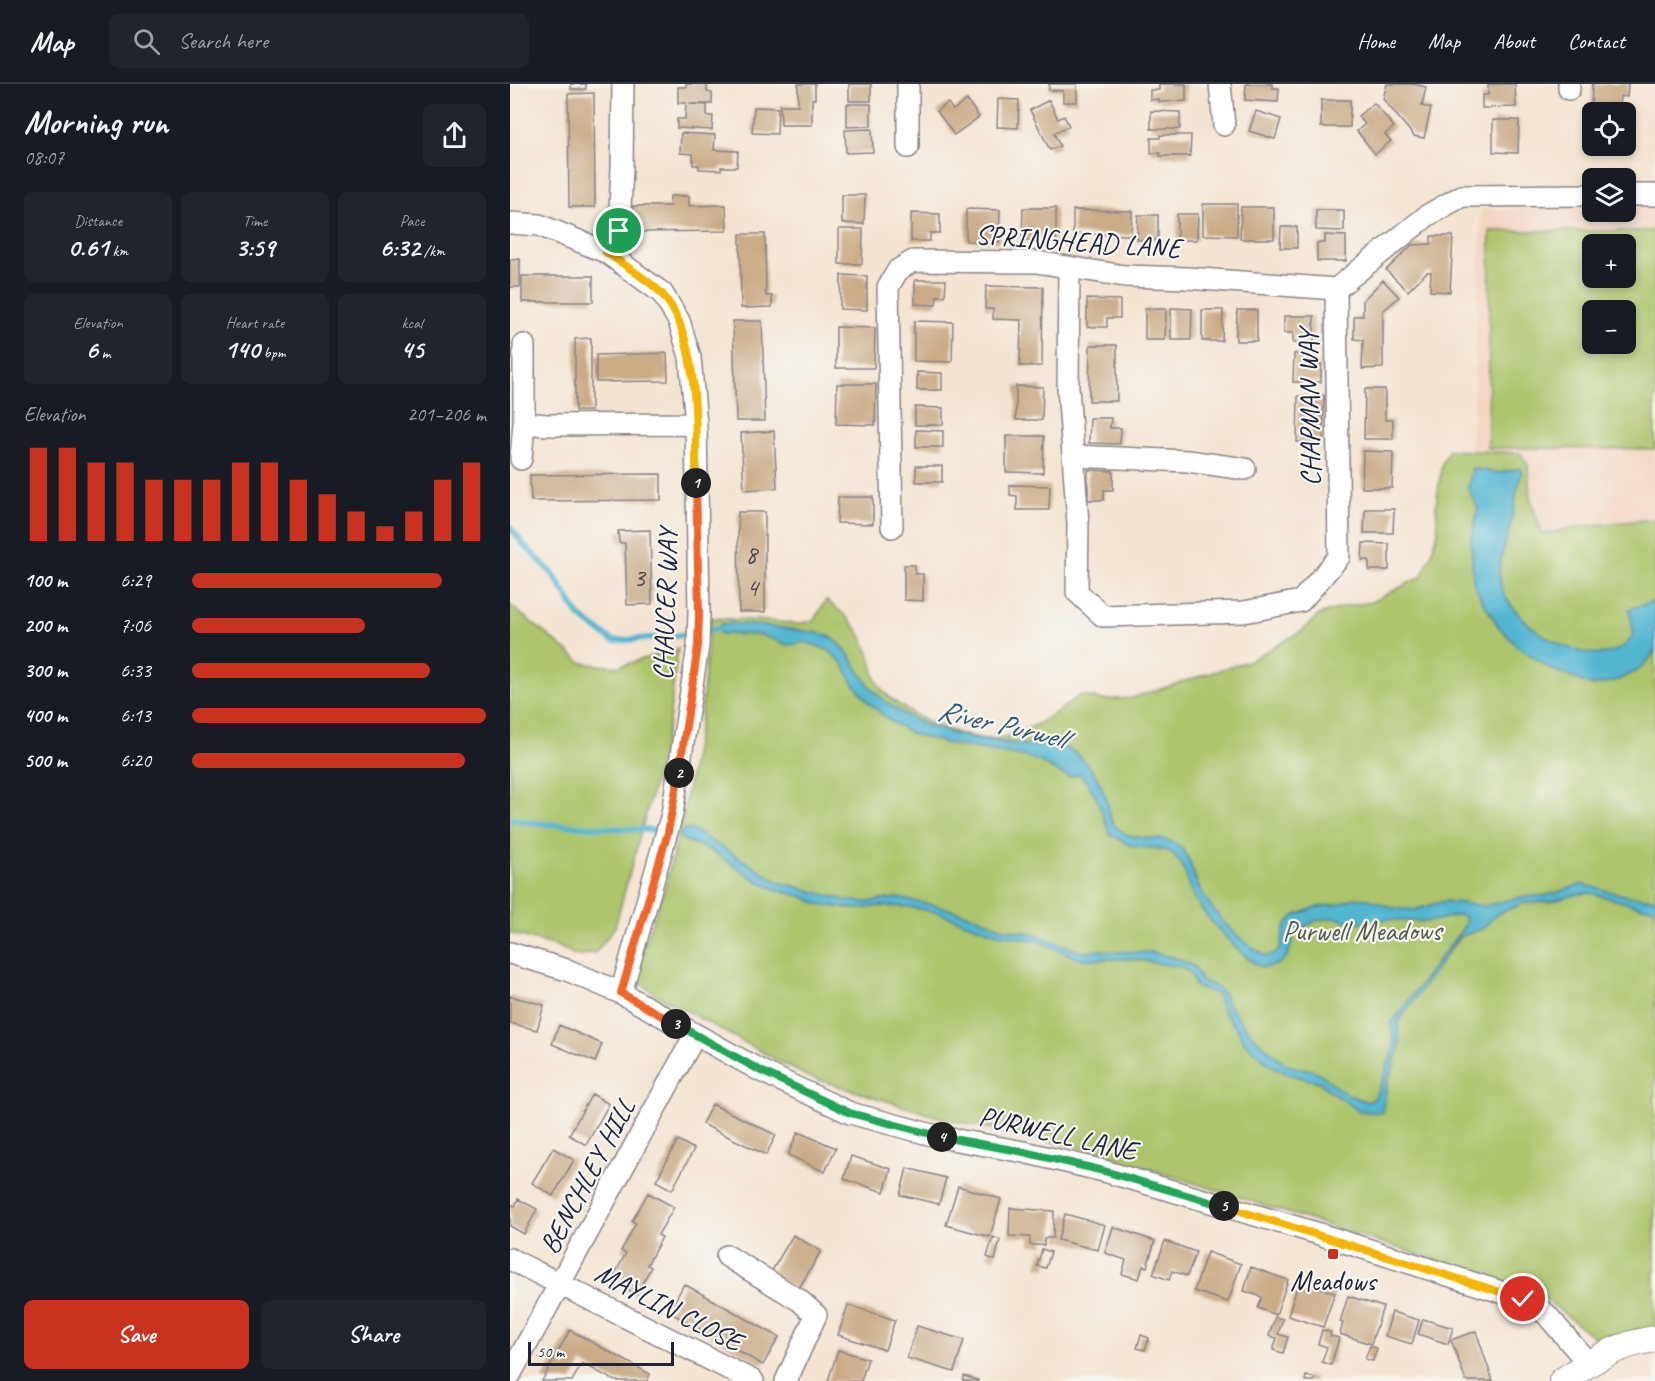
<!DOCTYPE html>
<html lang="en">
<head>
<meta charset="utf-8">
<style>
  body { margin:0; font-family:Caveat,sans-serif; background:#20242c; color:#f1f3f6; height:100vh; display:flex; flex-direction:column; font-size:22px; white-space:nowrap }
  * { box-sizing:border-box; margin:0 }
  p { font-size:20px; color:#9ea1a6 }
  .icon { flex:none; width:33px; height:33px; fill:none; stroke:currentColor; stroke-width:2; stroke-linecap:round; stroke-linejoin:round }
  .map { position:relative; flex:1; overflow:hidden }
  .details { display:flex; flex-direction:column; background:#171b24; width:510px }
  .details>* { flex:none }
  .buttons { position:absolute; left:1072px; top:18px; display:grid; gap:12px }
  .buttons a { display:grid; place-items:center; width:54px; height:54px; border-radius:9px; background:#171b24; box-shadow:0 3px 9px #0003; font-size:30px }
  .scale { position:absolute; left:18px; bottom:15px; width:146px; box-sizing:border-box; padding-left:6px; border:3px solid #22223b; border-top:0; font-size:16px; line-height:21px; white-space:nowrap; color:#22223b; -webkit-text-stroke:4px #f6f6f2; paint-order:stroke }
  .pin { position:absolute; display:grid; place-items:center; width:51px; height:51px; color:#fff; margin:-26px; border:3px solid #fff; border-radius:50%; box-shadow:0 2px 6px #0007 }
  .km { position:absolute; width:30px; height:30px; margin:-15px; border-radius:50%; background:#222; color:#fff; font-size:16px; line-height:30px; text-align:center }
  .round { display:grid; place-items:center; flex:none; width:63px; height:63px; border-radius:9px; background:#20242c }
  .overview { display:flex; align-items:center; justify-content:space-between; height:102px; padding:0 24px }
  h1 { font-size:33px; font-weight:700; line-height:45px }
  .figures { display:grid; grid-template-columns:repeat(3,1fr); gap:9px; height:102px; padding:6px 24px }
  .figures div { display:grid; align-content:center; border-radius:9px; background:#20242c; text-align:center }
  .figures b { font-size:26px; font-weight:700 }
  .figures small { font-size:16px; font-weight:400 }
  .figures p { font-size:16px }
  .chart { height:168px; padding:12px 24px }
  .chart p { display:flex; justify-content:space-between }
  .chart svg { width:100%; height:108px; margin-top:6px; stroke:#c8321e; stroke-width:6 }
  .cta { display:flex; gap:12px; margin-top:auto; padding:12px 24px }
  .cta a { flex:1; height:69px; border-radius:9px; background:#c8321e; color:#fff; font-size:24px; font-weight:700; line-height:69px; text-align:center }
  .cta a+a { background:#20242c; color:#f1f3f6 }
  ul { padding:0 24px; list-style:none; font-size:20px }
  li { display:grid; grid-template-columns:96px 72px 1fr; align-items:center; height:45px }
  li i { height:15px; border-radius:8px; background:#c8321e }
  header { display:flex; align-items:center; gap:36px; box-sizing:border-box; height:84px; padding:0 30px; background:#171b24; border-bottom:2px solid #363941 }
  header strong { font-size:28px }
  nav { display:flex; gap:33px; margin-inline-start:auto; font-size:21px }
  .search { width:420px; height:54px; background:#20242c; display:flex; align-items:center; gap:15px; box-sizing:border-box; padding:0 21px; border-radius:9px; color:#9ea1a6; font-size:22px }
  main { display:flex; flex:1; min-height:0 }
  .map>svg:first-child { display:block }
</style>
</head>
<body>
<header>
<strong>Map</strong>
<div class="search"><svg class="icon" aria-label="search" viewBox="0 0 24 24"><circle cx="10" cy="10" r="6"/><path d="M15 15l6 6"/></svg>Search here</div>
<nav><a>Home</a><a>Map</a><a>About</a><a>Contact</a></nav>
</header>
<main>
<section class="details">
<div class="overview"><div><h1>Morning run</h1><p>08:07</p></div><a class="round"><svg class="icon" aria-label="share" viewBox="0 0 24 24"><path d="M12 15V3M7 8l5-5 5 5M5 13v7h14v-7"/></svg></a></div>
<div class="figures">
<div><p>Distance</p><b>0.61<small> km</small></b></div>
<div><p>Time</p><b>3:59</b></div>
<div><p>Pace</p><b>6:32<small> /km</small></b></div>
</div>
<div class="figures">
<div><p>Elevation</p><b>6<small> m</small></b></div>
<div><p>Heart rate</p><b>140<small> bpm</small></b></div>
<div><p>kcal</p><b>45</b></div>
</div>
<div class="chart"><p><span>Elevation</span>201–206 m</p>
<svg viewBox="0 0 160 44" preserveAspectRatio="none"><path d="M5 44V6M15 44V6M25 44V12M35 44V12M45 44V19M55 44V19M65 44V19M75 44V12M85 44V12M95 44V19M105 44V25M115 44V32M125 44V38M135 44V32M145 44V19M155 44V12"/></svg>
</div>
<ul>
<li><b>100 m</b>6:29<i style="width:85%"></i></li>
<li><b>200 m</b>7:06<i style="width:59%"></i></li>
<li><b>300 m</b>6:33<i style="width:81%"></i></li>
<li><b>400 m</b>6:13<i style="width:100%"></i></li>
<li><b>500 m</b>6:20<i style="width:93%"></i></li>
</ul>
<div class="cta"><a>Save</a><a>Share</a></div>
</section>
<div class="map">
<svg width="1145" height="1297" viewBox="0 0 1145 1297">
  <rect width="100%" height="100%" fill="#f6f6f2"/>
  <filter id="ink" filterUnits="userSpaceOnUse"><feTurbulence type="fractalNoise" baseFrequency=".0167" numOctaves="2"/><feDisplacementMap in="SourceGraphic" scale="12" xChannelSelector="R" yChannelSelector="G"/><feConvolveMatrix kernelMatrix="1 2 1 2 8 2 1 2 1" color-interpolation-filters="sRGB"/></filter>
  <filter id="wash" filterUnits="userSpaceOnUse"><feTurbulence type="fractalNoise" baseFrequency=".008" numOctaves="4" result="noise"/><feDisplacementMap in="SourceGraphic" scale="24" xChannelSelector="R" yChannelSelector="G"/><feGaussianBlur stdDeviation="1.35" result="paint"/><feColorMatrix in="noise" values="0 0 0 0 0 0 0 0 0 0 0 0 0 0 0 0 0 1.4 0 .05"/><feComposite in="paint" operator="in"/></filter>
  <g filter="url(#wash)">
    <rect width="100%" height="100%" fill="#f4e4d1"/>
    <path fill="#f3d4bf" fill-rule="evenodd" d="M1083,124V128H1116V124H1145V435L1074,442L1032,450L1020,413L1018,381L1010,369L961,367L972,125ZM1083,160H1116V194H1083ZM1083,226H1116V260H1083Z"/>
    <path fill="#acc46a" stroke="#677352" stroke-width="1.5" fill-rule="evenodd" d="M980,147H1145V365L978,364ZM1083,160H1116V194H1083ZM1083,226H1116V260H1083Z
      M939,366L1010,369L1018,381L1020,413L1032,450L1074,442L1145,435V1248L1084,1253L1026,1208L577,1065L435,1035L296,992L149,912L128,898L127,880L154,806L172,735L191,632L200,534L246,536L289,540L304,536L316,516C338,532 352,546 360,573C363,582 364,596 370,603C389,629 449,654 481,655C489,655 501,651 508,649C531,640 551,625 571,611L592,616L622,614L741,576L792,547L809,531L837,522L861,518L911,493L921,472L928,448L926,421L932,379Z
      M0,521L72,579L108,583L168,564L159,637L150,678L105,843L86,868L68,872L46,862L0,849Z"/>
    <path fill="#52b6d1" stroke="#3a6c86" stroke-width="1.5" d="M962,384L990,389L1009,384L1012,389C1006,404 1006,418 1002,434C998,454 985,481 991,501C1001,544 1097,601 1124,549L1119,525L1145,517V566L1138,577L1127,587L1108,596L1083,602L1041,585L1007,562L989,543L972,517L963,497L961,457L968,424L958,405Z
      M220,539C248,541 274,543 301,548C307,549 314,550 319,552C338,563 346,584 359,601C371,617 391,629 410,638C440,652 478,657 511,660C528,662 555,659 568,671C582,683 591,699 597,716C599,724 598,735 605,742C625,762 649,748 668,761C682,771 682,792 690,805C705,832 730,858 756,872L765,870L770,865L775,842L784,832L807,823L830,820L845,814L858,815L883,824L904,826L935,817L974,822L1012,813L1039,811L1072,800L1117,812L1145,815V824L1132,823L1080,809L1069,810L1039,818L1014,819L986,831L972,845L949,853L889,937L888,945L890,961L884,982L878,995L872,1029L849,1027L818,1006L810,998L777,990L760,981L734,958L728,946L715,930L706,910L685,902L681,890L671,883L622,875H569L528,857L487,850L426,828L398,823L370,822L348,825L311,821L293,813L267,806L251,799L198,765L173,756L168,750L176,745L185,747L269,798L335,816L358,818L387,814L424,821L467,833L495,845L525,850L572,868L591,866L603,868H641L669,875L685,883L691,897C717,904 710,909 723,927C728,933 733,939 737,945C746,957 761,967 772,977C781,985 791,983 802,986C812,989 818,995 825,1002C834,1010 846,1014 858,1018L865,1014C869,1001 885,969 884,958C883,951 881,945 882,938L955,841V833L949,831L918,838L868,835L845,839L826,834L808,836L786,847C781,857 782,868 774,876C768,882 756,885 749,882C734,875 697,834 688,820C678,806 678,788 667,774C654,759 636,767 620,761C613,759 606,753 600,750L585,710L570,690L559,693L545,687L531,678L513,672L439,660L402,650L380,637L358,618L344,600L332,579L318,566L295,558L278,561L251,551L211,550L207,545L211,540Z"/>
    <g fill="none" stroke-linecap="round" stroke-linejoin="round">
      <path stroke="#52b6d1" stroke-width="6" d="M0,443L13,460L43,490L69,532L103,557L165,552L213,544
        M0,735L32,740L155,747"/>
    </g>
    <g id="blocks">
      <path fill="#c9ab86" d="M61,0H76V5H61Z
        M176,0H197V8L202,9V20H179L197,21V32H203L202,46L167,44V35H175L176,19H168V3H176Z
        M288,0H305V15H302V41H271L270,21H288Z
        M339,0H361V17H339Z
        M539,0H567V18H553V7L539,6Z
        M649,0H676V17L649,18V15L640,16V6H649Z
        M736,0H762V4H769L768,18L735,16Z
        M877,0H903L916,3L912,22L921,24L914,54L904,52L873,15Z
        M978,0H1005L1006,23L972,24V11H978Z
        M1082,0H1118L1117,13L1110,12L1109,28L1081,27Z
        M84,9L85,123H59L58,10Z
        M488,15L509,16L508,44L487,43Z
        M457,16L469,33L444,51L427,27L438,19L443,26Z
        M539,16L548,35L554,32L559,42L544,49L550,62L540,66L520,26Z
        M811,16H840V43H811Z
        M864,19L884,43L875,50L881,57L865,70L847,47L855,40L848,32Z
        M337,20H361V42L337,43Z
        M244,23L268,24L267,50L242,49Z
        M641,27L670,28V45H641Z
        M746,27L771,35L765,55L739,47Z
        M983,36H1009L1008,69L983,68Z
        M362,45L363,68L336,69L335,46Z
        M1080,45H1083V62H1118V64H1080Z
        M171,49L205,51L204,66L228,67L227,83H211V86L189,85V81H183V70L170,69Z
        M650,51H681L680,72H650V69H641V54H650Z
        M332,111H355L354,140L332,139Z
        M160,112H179V122L216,121L217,147L123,148V122H160Z
        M693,120H727V152L693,151Z
        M731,123H764V155H730Z
        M513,124H546V156H512Z
        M456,125L490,126L489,158L456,157Z
        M563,126L622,127L621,151L563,150Z
        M806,126H834V147L806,146Z
        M401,129L430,130V149H420V157H401Z
        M667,130H688L687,156H667Z
        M628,131H648V156H627Z
        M771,143H787V164H770Z
        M329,145H353L352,180H329Z
        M230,150H255L256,212H262V223L231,224Z
        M815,151L836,152V177H807V159H815Z
        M921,152H943L940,208L920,207L921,188H917L898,207L876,186L902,161L921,160Z
        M10,175V203H0V176Z
        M331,191L357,192V226L330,225Z
        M12,192H83V218H12Z
        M405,196H436L435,212H427L426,221L405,220Z
        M873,196L889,213L873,227V284L852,285L853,256L844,255V232H853V216Z
        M476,202L533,203L532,282H510L511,236L483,235V225H475Z
        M577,215L610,216V234H597V243H577Z
        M661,224L682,225L681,256H661Z
        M635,225H656L655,256H635Z
        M692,226H713L712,257H692Z
        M727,226H747V257H726Z
        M774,232H804V259H783V249H774Z
        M223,237H252L255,337H226Z
        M404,237L443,238L442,278L404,277Z
        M326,243L365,244L364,284H326Z
        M81,254V327H65V255Z
        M580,261H607V317H579Z
        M157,269L158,297L86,298V271Z
        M784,270H804V280H811V298H783Z
        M407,288L432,289V306H407Z
        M327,300H366L365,341L326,340Z
        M506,302L533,303L532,336H506Z
        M855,305H875V336H883V355H854Z
        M788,312H814L813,358H787Z
        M405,323L433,324V341H405Z
        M580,334H601L600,344H611L610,360L579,359Z
        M406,346L433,347V363H406Z
        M264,347L267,404L234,406L231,349Z
        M496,352H534L533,389L496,388Z
        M853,367L883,368L882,404H852Z
        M406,382H432V398H406Z
        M578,386L603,387V406H594V416H578Z
        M151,390V416L21,417L20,391Z
        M500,401L540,402L539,426H507V412L500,411Z
        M328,413H363V440L327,439Z
        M855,425H884L883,449H854Z
        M228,428H255V528H229Z
        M140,446L142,520L117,521L115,459H109L108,447Z
        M853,459L879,460V486H859V476H852Z
        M394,481H405V490H413V517L394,516Z
        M0,912L34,921L27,946L0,939Z
        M49,941L92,960L85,978L42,960Z
        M82,1010L99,1020L76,1061L59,1051Z
        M202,1020L266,1051L256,1071L192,1040Z
        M288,1048L326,1064L315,1088L278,1071Z
        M168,1056L184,1065L162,1106L146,1097Z
        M43,1064L64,1076L43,1112L22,1099Z
        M341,1072L381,1085L374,1108L334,1095Z
        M397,1084L436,1094L429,1120L390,1111Z
        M448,1102L491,1115L480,1153L436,1141Z
        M138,1109L164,1123L148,1151L152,1153L137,1181L141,1183L126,1211L101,1197L116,1169L111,1167L126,1139L122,1137Z
        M8,1115L27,1125L14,1150L0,1142V1120L5,1122Z
        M500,1124L544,1127L543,1154H534V1161H520V1153L499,1152Z
        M555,1130L595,1141L588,1166L548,1156Z
        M603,1143L645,1157L637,1183L633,1182L629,1195L612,1190L616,1176L595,1169Z
        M283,1151L311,1167L288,1206L260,1190Z
        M483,1153L490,1156L485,1176L477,1173Z
        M655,1157L686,1168L677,1192L662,1187L659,1196L643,1190Z
        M532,1165L541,1168L536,1184L527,1182Z
        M697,1168L731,1180L718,1218L684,1207Z
        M741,1183L778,1196L766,1231L748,1224L752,1213L734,1207Z
        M789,1197L825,1209L813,1243L778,1232Z
        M174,1200L269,1253L253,1281L159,1228Z
        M838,1212L873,1223L861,1260L830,1250L833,1239L830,1238Z
        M338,1221L385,1236L375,1266L328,1251Z
        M882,1228L909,1236L902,1260L875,1252Z
        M765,1233L773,1235L768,1250L778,1253L773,1269L763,1266L767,1254L759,1252Z
        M913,1235L943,1244L938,1260L908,1250Z
        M407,1242L454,1256L444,1288L397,1274Z
        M60,1246L140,1290L137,1297H105L72,1279L62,1297H32Z
        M812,1246L821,1248L820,1252L829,1254L821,1281L812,1278L817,1263L808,1260Z
        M966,1247L975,1274L983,1297H956L941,1256Z
        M631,1251L639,1254L635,1266L627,1264Z
        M860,1262L867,1264L863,1277L855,1275Z
        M328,1266L358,1275L351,1297H318Z
        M454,1292L468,1296V1297H453Z
        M796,1292L805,1294L804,1297H795Z"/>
    </g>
  </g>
  <g filter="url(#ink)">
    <use href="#blocks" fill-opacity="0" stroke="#8b8386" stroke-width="1.5"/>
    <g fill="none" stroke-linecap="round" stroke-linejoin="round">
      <g stroke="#8b8386" stroke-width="24">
        <path id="minor" d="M398,0V63
          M710,0L714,41
          M1059,0V5
          M1116,111H1145
          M0,139L29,141L96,168L152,209L169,237L180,273L186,340L189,528L188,562L162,730L111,909
          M96,168L109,147L112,83L113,0
          M559,183L558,303L568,439L567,508L593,532L734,528L791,517L829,473L826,205
          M826,205L918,131L952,112L1083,111
          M14,261V339L37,341L186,340
          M563,372L678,377L735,385
          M11,375L14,339
          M382,443L378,203L388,186L403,177L526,178L615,192L677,194L826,205
          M0,869L57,886L111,909L251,987L340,1029L430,1053L514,1068L594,1087L803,1148L1013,1215L1036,1230L1078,1279
          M217,1172L289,1216L306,1231L276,1297
          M0,1175L243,1297
          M0,1291L185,951"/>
      </g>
      <g stroke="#8b8386" stroke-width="28">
        <path id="tertiary" d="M1052,1297C1083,1276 1108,1260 1145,1255"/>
      </g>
      <use href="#minor" stroke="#fff" stroke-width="21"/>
      <use href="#tertiary" stroke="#fff" stroke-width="26"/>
    </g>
  </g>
  <g fill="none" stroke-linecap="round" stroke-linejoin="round" filter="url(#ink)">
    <g stroke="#fff" stroke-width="12">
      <path id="split-1" d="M109,147L96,168C112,180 138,195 151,209C190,250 186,346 186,399"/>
    </g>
    <g stroke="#fff" stroke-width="12">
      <path id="split-2" d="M169,689L188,562L189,528L186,399"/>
    </g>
    <g stroke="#fff" stroke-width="12">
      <path id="split-3" d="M166,940L111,909L158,748L169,689"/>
    </g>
    <g stroke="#fff" stroke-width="12">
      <path id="split-4" d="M166,940L251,987L340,1029L432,1053"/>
    </g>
    <g stroke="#fff" stroke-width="12">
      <path id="split-5" d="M432,1053L514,1068L594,1087L714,1122"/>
    </g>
    <g stroke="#fff" stroke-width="12">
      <path id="split-6" d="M714,1122L1013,1215"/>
    </g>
    <use href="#split-1" stroke="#f5b400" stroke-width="8"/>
    <use href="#split-2" stroke="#f0652b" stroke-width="8"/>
    <use href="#split-3" stroke="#f0652b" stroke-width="8"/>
    <use href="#split-4" stroke="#22a559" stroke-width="8"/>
    <use href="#split-5" stroke="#22a559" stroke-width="8"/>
    <use href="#split-6" stroke="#f5b400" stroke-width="8"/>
  </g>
  <rect fill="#c8321e" stroke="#f6f6f2" stroke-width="2" x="817" y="1164" width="12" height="12" rx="3"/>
  <g text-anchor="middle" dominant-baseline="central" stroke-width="4.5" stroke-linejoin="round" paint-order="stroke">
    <g font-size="26" fill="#4c444e">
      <text x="241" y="470">8</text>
      <text x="129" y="493">3</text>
      <text x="242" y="503">4</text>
    </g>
    <g font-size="28" fill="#22223b" stroke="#f6f6f2">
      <text transform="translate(568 157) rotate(4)">SPRINGHEAD LANE</text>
      <text transform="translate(799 324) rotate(-91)">CHAPMAN WAY</text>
      <text transform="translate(155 520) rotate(-88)">CHAUCER WAY</text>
      <text transform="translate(548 1049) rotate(13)">PURWELL LANE</text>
      <text transform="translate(77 1092) rotate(-62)">BENCHLEY HILL</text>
      <text transform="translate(159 1223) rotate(27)">MAYLIN CLOSE</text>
    </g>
    <g font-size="28" fill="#525b4b" stroke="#f6f6f2">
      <text x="852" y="846">Purwell Meadows</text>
    </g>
    <g font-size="28" fill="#22223b" stroke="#f6f6f2">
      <text x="823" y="1196">Meadows</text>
    </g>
    <g font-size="30" font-style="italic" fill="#335670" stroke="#f6f6f2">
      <text transform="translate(492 640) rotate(13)">River Purwell</text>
    </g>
  </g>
</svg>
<div class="buttons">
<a><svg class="icon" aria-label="locate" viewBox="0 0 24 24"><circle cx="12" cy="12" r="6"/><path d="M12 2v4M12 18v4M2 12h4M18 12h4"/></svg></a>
<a><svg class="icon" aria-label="layers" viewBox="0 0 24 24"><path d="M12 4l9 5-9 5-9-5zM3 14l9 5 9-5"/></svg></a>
<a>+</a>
<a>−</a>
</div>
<div class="scale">50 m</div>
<div class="pin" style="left:109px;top:147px;background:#1e9e55"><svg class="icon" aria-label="arrive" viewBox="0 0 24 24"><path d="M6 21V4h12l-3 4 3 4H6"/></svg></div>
<div class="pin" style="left:1013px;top:1215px;background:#d93025"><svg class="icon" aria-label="check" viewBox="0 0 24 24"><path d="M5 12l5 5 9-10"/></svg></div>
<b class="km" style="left:186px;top:399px">1</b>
<b class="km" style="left:169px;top:689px">2</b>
<b class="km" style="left:166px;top:940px">3</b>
<b class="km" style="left:432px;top:1053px">4</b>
<b class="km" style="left:714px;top:1122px">5</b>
</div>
</main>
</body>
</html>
